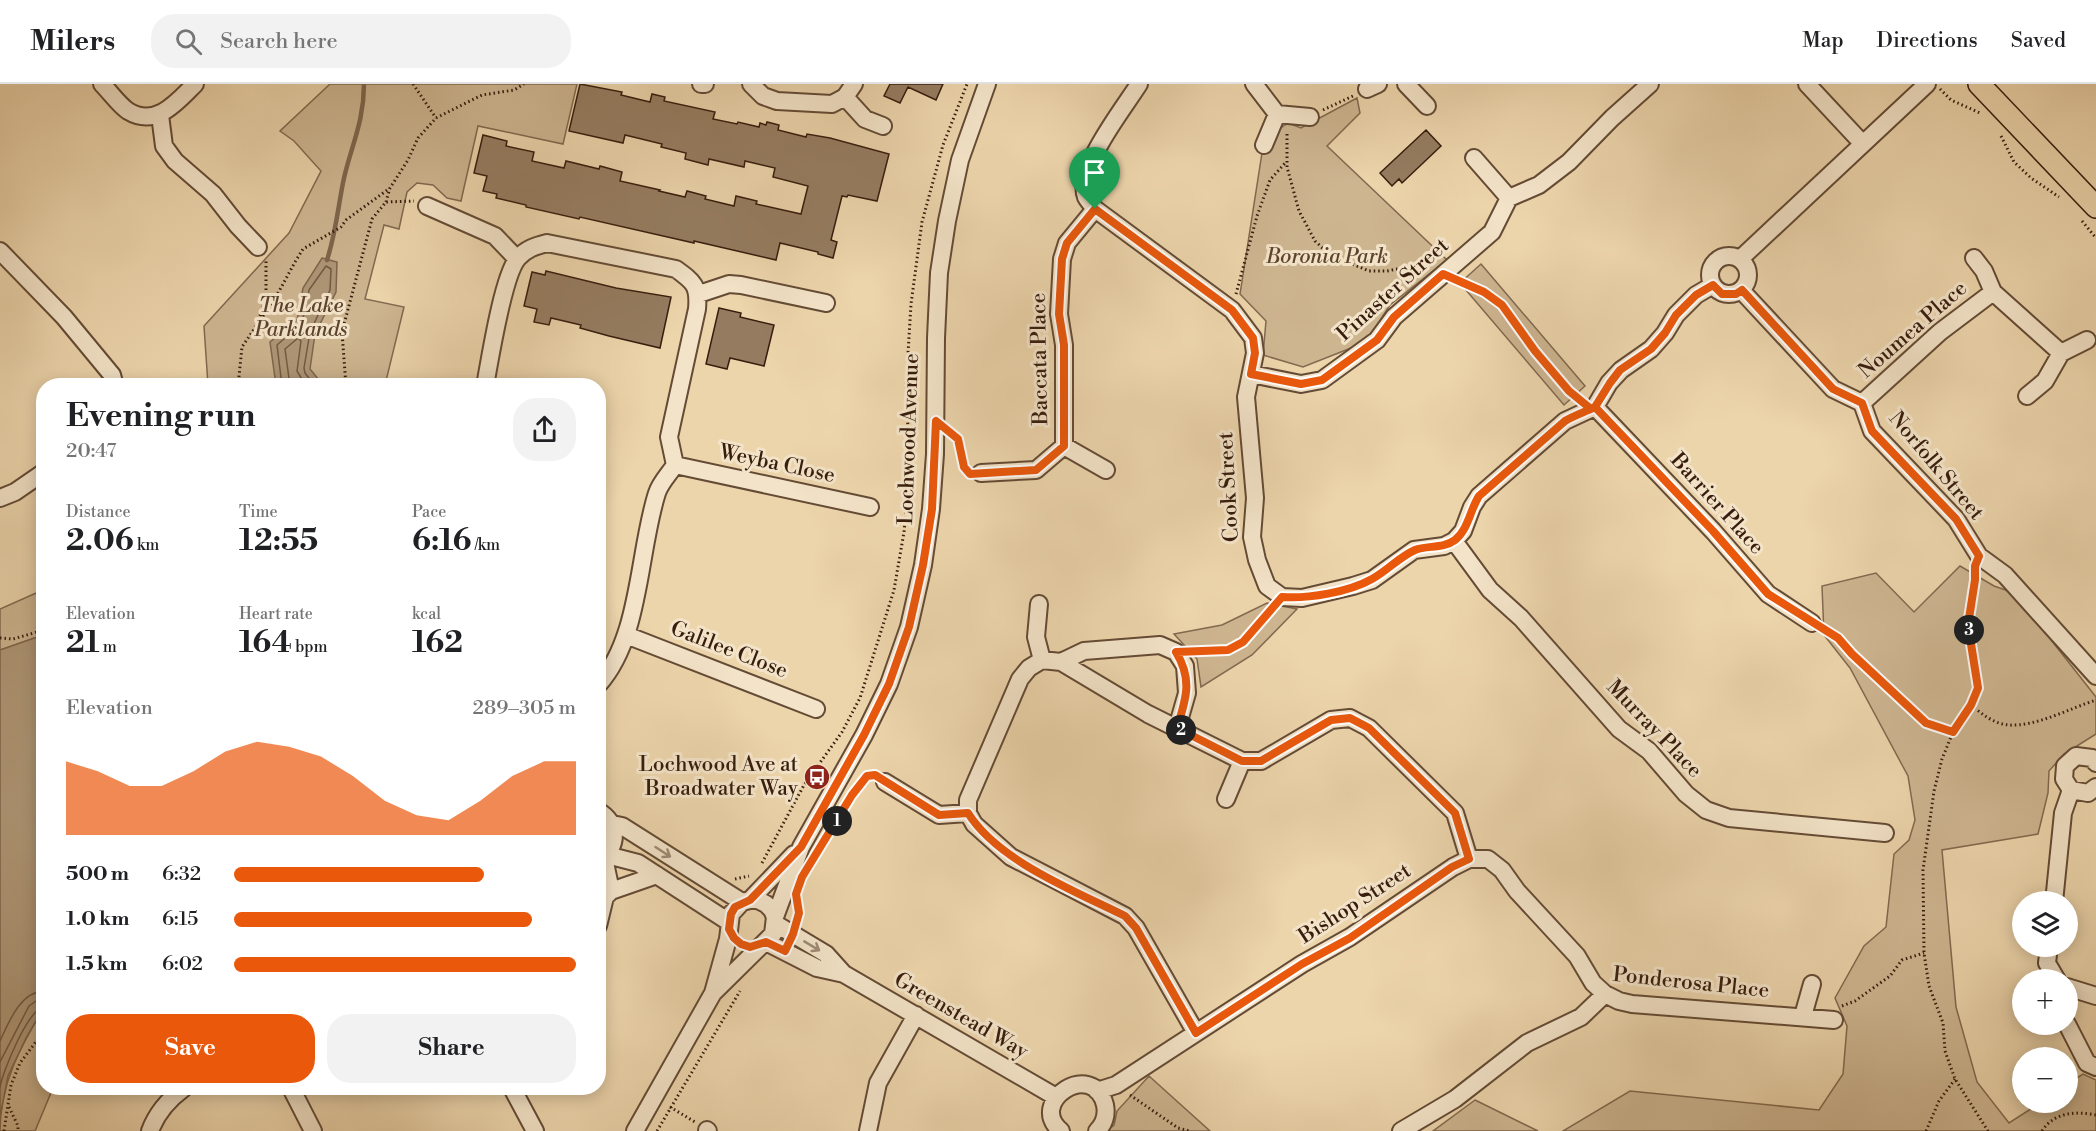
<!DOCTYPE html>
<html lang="en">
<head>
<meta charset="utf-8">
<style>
  body { margin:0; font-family:"Libre Bodoni",serif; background:#f2f2f2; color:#202124; height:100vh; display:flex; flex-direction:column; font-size:22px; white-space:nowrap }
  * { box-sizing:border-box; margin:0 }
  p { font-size:20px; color:#757577 }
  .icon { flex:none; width:33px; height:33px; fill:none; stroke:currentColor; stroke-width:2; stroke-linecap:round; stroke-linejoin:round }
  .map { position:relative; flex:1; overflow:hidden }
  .drawer { position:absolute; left:36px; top:294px; width:570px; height:717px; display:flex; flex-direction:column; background:#fff; border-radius:24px; box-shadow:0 3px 15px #0003 }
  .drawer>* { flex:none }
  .tools { position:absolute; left:2012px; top:807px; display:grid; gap:12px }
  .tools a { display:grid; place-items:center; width:66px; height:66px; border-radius:50%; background:#fff; box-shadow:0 3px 15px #0003; font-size:30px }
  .pin { position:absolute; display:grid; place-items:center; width:51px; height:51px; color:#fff; margin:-62px -26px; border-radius:50% 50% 50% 0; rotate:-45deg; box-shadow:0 0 6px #0007 }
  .pin .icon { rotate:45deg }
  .km { position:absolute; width:30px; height:30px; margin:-15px; border-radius:50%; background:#222; color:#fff; font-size:16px; line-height:30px; text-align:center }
  .round { display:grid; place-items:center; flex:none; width:63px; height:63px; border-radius:24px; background:#f2f2f2 }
  .headline { display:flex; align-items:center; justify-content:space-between; height:102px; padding:0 30px }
  h1 { font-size:33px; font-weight:700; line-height:45px }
  .metrics { display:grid; grid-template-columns:repeat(3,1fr); gap:9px; height:102px; padding:6px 30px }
  .metrics div { display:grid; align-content:center }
  .metrics b { font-size:30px; font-weight:700 }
  .metrics small { font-size:16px; font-weight:400 }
  .metrics p { font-size:16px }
  .chart { height:168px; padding:12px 30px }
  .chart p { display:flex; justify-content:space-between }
  .chart svg { width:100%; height:108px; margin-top:6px; fill:#ea580c; opacity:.7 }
  .button { display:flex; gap:12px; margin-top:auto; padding:12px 30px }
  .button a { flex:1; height:69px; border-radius:24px; background:#ea580c; color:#fff; font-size:24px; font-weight:700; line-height:69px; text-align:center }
  .button a+a { background:#f2f2f2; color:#202124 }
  ul { padding:0 30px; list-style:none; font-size:20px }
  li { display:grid; grid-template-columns:96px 72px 1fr; align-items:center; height:45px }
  li i { height:15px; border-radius:8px; background:#ea580c }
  header { display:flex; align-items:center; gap:36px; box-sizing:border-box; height:84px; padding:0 30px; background:#fff; border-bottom:2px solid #e0e0e0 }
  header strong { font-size:28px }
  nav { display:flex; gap:33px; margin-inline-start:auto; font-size:21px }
  .search { width:420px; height:54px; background:#f2f2f2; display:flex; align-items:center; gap:15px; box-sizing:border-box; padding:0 21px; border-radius:24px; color:#757577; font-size:22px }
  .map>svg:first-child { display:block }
</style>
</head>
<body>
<header>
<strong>Milers</strong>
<div class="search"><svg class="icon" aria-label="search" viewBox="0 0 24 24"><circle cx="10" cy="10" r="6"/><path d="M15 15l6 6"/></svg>Search here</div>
<nav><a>Map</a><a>Directions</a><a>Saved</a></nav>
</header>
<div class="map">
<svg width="2096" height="1047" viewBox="0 0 2096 1047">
  <rect width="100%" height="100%" fill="#ecd4ab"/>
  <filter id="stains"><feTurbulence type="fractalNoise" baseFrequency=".00333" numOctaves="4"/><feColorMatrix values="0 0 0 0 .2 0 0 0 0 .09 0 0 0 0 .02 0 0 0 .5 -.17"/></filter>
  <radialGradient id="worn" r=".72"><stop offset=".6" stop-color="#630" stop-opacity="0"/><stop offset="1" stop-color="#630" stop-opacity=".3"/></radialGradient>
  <path fill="#cdb590" stroke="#82694f" stroke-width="1.5" d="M330,0H577L563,60L478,42L461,117L447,114L433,101L417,99L407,108L399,145L384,141L365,215L404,223L385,301H208L204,242L289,149L321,87L294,57L280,47Z
    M1357,14L1360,29L1327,62L1447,176L1390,221L1372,249L1351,264L1303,283L1263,271L1266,237L1240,210L1262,69L1275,48L1288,39L1301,44Z
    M1481,180L1585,302L1564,321L1460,199Z
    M1960,482L1994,502L2014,509L2096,613V650L2064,670L2049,687L2048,709L2038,750L1942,766L1956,923L1977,998L2009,1039L2040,1019L2067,1018V1000L2083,990L2096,996V1047H1563L1630,1007L1819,1026L1843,990L1847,942L1835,914L1864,862L1886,843L1894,770L1909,756L1915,736L1908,692L1850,584L1824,551L1822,502L1876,489L1914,528Z
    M43,506V551L0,566V525Z
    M1267,519L1297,525L1252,571L1201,603L1197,575L1174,550L1222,541Z
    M43,925L44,1004H53L35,1047H0C0,1000 20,964 43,925Z
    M1149,992L1210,1047H1107L1114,1041L1117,1027Z
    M1475,1016L1538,1047H1433Z"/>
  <path fill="#ae9676" stroke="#7e664c" stroke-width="1.5" d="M322,174L337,178L336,208L315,250L310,285L323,301H276L270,258L297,236L303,204Z
    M43,551V925L26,954L8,992L0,1033V566Z"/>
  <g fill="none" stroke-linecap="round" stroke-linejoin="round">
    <path stroke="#725a42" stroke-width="1.5" d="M282,302L277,261L302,239L309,206L326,182L331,185L330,206L310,248L304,284L305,289L315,302
      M290,302L285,265L298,254L301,257L297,287L306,302
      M0,957C9,938 20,908 44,907
      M0,978L29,922L36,917L44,916
      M0,1003C3,987 28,925 44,923"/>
    <path stroke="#7e664c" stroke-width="4.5" d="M327,176C336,149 338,122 344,94C352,60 364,37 364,0"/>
  </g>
  <path fill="#957c60" stroke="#371d0e" stroke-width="1.5" d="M580,0L622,8L621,11L650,18L652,10L665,13L664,17L715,28L713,35L737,40L738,38L759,43L760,39L766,41L767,38L779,41L778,46L806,53L807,50L830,54L889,70L877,117L848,111L847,113L842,112L831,156L837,158L833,174L818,170V168L780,159L776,176L694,157V159L580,133L579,135L526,123V121L496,114L497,110L483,107L487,92L474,89L483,51L507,57L506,62L534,68L532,77L564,84L566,77L599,85L600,82L622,88L620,97L660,106L659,107L685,113L687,107L706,112L705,115L734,122L736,112L757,117L756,120L801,130L808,102L773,93L775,84L745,77L744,83L709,75L708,81L685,75L686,69L661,63L662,60L625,51L623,59L569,47Z
    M890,0H943L936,16L908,3L900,19L884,12Z
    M1426,46L1441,62L1402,99L1399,95L1392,102L1380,89Z
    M546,187L616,204L671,213L660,264L609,252L580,244L581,241L551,234L549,241L534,238L537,225L524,222L532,188L545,191Z
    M719,224L741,229L740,233L774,241L764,282L730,274L727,285L706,280Z"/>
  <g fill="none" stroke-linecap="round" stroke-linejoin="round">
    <g stroke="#644b35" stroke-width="20">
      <path id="minor" d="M102,0C110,8 119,21 128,27C156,44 177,18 195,0
        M701,0H705
        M751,0L763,12L777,17L832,20L845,13L854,0
        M1139,0C1124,24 1075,85 1086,113C1088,117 1092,121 1095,125L1232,226L1253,254L1255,269L1246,313L1255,414L1252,453L1257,476L1267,502L1282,513L1302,514L1353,502L1372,496L1414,466L1444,462L1454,457L1463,447L1472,423L1479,412L1565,337L1595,323L1609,299L1621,286L1651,265L1665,249L1676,231L1696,211L1713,201
        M1254,0L1277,30
        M1406,0L1427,22
        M1807,0L1862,59
        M1367,5L1378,0
        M845,13L865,35L883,42
        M160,31L164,62L175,77L213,110L238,142L258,163
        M1264,61L1277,30L1310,33
        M1474,74L1509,114
        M427,122L495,152L517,175
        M0,167L64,233L112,291L115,302
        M1710 191a19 19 0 1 1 38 0a19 19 0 1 1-38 0Z
        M1974,174L1984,187L1993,208
        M1740,175L1927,0
        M1741,206L1833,305L1862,319L1872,347L1956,435L1979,472L2005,491L2096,592
        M699,210L729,200L741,201L826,219
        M1251,290L1301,300L1322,296L1377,256L1394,233L1492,148L1509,114L1539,101L1569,78L1612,34L1650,0
        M485,302C490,275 503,191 518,174C526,165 535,162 547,159L676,185C694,198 699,202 697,225L669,353L675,381C669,390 660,399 657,409C638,468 641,554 598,601
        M2027,312L2045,297L2061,269L2087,256
        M1862,319L1940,248L1993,208L2061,269
        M1595,323L1713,447L1768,510L1812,539
        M1064,362L1106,386
        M675,381L870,423
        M981,389L1036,386L1064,362V261L1059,230L1062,175L1067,159L1095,125
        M0,414L15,408L44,388
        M1454,457L1490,506L1521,534L1619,645L1649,667L1686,710L1706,726L1729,734L1885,749
        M1039,520L1036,553L1042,576
        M626,551L816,625
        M1061,578L1084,567L1160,561L1176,568L1185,582L1187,609L1177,644
        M2096,679L2092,674L2076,672L2065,682L2064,695L2071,706L2088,709L2096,703
        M885,698L939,731L968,729
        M1226,715L1242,677
        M598,727C619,738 619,764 599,777
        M612,740L622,742L742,818
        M607,771L638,779L729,838
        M611,807L657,791
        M750,816L794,770
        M2054,818L2063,729L2071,706
        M776,840L826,870L844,890
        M598,842L605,813L611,807L604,774
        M766,858L817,884L844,890L1056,1013
        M2049,862L2047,879L2057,896
        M2067,903L2096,912
        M713,909L773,850L775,833L801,763L864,651L889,600L909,543L923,481L931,425L935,370L936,254L939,189L947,137L960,76L987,0
        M1803,932L1812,900
        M2067,940L2087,979L2096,983
        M1196,949L1136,844L1125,832L1011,773L974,740L968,729V716L1020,595L1029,584L1042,576L1061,578L1148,630L1242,677H1261L1331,636L1350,634L1369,644L1455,729L1469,775
        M291,1004L313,1047
        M512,1004L535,1047
        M1097,1007L1116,1001L1302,880L1350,853L1453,783L1469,775H1488L1502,786L1517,807L1577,872L1593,899L1605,910
        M707,1046L708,1047
        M150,1047C157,1028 169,1015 184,1004
        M635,1047L713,909L728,855L731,830L742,818L750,816H758L766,820L772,826L775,833
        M868,1047L878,999L916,931
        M1061,1047C1026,1018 1093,974 1105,1021C1107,1031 1104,1040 1097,1047
        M1401,1047L1455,1015L1527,959L1581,933L1605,910L1619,917L1632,920L1834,936"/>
    </g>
    <g stroke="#371d0e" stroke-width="24">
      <path id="major" d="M1979,0L2096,123"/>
    </g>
    <path stroke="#371d0e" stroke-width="3" stroke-dasharray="1.5 3" stroke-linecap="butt" d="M413,0L436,34
      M1940,5L1951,16L1980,29
      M1323,26L1355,11
      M1287,50V83L1299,127L1315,157L1330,171L1369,187H1387L1424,180L1429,183
      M2001,52L2014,78L2031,94L2059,113
      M386,118L390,104L408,76L418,54L436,34L482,11L514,6L524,0
      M2082,137L2096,154
      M1459,197L1484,208L1502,221L1535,266L1569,307L1579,315
      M1236,210L1257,132L1270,96L1286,78
      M260,232L266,214V177
      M238,302L242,263L277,211L295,178L303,165L341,143L346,136L390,104
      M346,302L342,248L372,135L386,118L414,117
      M951,349L958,355L964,383L966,386
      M1975,487L1968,541L1978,604L1971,621L1953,648L1942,675L1934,707L1923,786L1924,869L1929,902L1943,939L1945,967L1955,995L1988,1047
      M1825,547L1838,554L1853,571L1926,639L1953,648
      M0,554L13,555L44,546
      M1193,566H1228L1243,558L1272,525
      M1971,621C1982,630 1994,640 2009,641C2035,643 2071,624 2096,616
      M829,749L867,692L872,691
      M762,779L804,701L842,648L860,614L894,506L904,448L910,385L906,303L911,220L922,138L943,61L967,0
      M735,795L749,792
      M797,822L799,829L797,836
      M1842,922L1855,917L1890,892L1902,876L1924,869
      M1130,1011L1178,1044L1190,1047
      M9,1023L18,1042V1047
      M670,1023L695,1038
      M4,1047L11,1001L20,979L44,947
      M657,1047L740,907
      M1926,1047L1939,1017L1955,995
      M2042,1047C2054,1028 2076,1027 2096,1031"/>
    <use href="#minor" stroke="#f3e3c8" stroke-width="16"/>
    <use href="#major" stroke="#ecd4ab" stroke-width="21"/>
  </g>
  <defs><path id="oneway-shaft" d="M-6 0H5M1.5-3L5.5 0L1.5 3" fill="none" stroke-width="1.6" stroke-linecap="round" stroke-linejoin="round" transform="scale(1.5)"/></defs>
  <g stroke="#9e8a74">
    <use href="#oneway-shaft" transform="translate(663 768) rotate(33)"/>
    <use href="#oneway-shaft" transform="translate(812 862) rotate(31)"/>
  </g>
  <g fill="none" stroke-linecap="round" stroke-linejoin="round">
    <g stroke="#fff" stroke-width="12">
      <path id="route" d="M1095,125L1067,159L1062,175L1059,230L1064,261V362L1036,386L970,390L964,383L958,355L936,337L932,425L923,481L909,543L889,600L864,651L801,763L750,816L735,823L731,830L729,845L734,854L741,860L750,863L766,858L785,867L793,850L799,829L796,810L802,793L852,711L867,692L875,691L939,731L968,729C998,777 1075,807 1125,832L1136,844L1196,949L1302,880L1350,854L1452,783L1469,775L1455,729L1369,644L1350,634L1331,636L1261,677H1242L1177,644C1186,615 1193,596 1176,568L1228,566L1243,558L1282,513C1308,515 1349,508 1372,495C1387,487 1399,473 1415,466C1427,461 1443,465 1455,456C1468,446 1470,426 1479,412L1565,337C1575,331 1585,328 1595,323L1713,447L1768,510L1838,554L1852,570L1926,639L1953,648L1971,621L1978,604L1968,541L1975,496V482L1979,472L1956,435L1872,347L1862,319L1833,305L1742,206L1736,210H1722L1713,201L1696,211L1676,231L1665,249L1651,265L1620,286L1610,299L1595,323L1591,325L1569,307L1535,267L1502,221L1484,208L1443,190L1394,233L1377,256L1322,296L1301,300L1251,290L1255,269L1253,254L1232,226L1095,125"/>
    </g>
    <use href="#route" stroke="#ea580c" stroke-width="8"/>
  </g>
  <defs>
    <g id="bus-disc" transform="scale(1.35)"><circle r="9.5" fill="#8f2418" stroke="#f3e3c8"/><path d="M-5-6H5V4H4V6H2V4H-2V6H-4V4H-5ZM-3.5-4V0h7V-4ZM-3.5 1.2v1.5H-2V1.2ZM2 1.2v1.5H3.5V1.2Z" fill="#fff"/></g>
  </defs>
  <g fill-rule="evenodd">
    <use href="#bus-disc" x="817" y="693"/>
  </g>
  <g text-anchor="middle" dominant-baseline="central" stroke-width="6" stroke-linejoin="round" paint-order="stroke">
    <g font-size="21" font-style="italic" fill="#5c432e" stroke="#f3e3c8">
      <text x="1327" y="173">Boronia Park</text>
      <text x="301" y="222">The Lake<tspan x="301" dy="24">Parklands</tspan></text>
    </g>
    <g font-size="21" fill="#371d0e" stroke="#f3e3c8">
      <text transform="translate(1393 206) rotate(-42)">Pinaster Street</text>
      <text transform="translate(1913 246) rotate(-41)">Noumea Place</text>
      <text transform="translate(1040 275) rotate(-91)">Baccata Place</text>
      <text transform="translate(909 355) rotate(-88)">Lochwood Avenue</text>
      <text transform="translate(777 380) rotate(12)">Weyba Close</text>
      <text transform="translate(1936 382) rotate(50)">Norfolk Street</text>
      <text transform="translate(1229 403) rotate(-93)">Cook Street</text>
      <text transform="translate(1717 420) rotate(48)">Barrier Place</text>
      <text transform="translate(729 566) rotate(21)">Galilee Close</text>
      <text transform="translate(1654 645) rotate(46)">Murray Place</text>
      <text transform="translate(1355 820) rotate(-33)">Bishop Street</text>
      <text transform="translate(1691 899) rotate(6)">Ponderosa Place</text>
      <text transform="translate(961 932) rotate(30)">Greenstead Way</text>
    </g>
    <g font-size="21" fill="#371d0e" stroke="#f3e3c8" text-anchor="end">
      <text x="798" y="681">Lochwood Ave at<tspan x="798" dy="24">Broadwater Way</tspan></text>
    </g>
  </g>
  <rect width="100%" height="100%" filter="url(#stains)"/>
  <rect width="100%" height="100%" fill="url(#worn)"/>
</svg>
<div class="tools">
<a><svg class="icon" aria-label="layers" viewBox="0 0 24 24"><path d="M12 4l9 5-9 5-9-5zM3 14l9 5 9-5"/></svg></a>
<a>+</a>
<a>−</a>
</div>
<div class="pin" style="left:1095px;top:125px;background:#1e9e55"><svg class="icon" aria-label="arrive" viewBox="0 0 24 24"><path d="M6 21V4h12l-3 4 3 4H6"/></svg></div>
<b class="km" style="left:837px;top:737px">1</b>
<b class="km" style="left:1181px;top:646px">2</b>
<b class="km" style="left:1969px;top:546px">3</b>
<section class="drawer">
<div class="headline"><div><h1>Evening run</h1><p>20:47</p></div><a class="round"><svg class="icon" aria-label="share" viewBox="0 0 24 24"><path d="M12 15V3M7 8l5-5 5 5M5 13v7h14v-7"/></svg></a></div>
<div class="metrics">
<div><p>Distance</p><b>2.06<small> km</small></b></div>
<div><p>Time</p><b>12:55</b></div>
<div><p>Pace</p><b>6:16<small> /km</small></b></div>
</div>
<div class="metrics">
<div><p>Elevation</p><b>21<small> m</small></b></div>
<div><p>Heart rate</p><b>164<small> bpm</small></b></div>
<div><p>kcal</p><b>162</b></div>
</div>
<div class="chart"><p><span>Elevation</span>289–305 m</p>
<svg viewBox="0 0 160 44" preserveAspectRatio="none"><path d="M0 44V14L10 18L20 24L30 24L40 18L50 10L60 6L70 8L80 12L90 20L100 30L110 36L120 38L130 30L140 20L150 14L160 14V44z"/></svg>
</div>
<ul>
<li><b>500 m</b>6:32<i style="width:73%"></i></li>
<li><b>1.0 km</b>6:15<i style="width:87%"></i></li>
<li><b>1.5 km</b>6:02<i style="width:100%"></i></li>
</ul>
<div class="button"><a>Save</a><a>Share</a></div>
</section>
</div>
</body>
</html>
